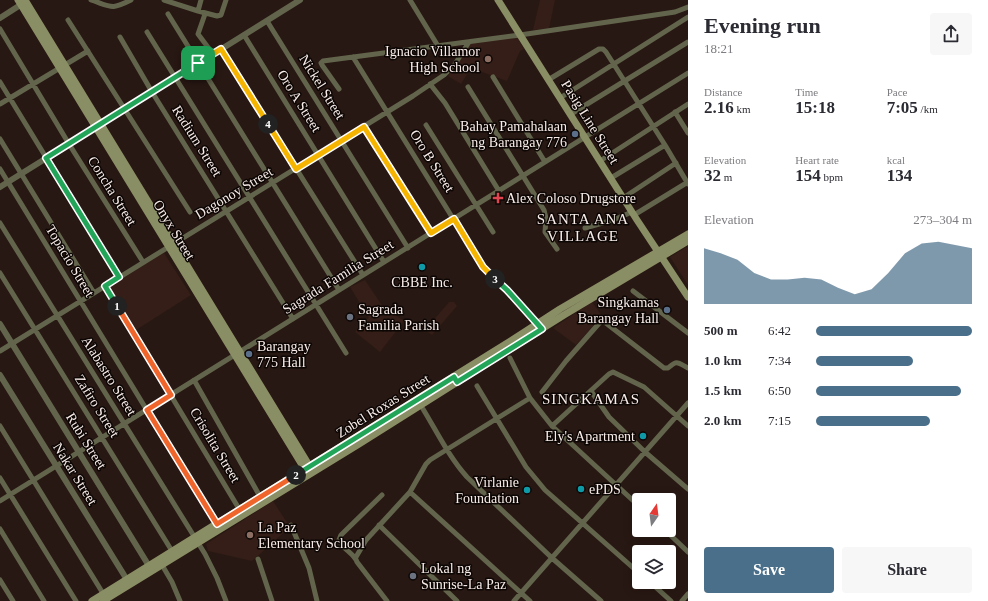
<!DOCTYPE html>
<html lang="en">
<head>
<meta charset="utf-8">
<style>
  body { margin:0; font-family:Georgia,serif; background:#f7f7f7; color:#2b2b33; height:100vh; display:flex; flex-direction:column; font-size:15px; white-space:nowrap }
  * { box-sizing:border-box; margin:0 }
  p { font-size:13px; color:#7c7c81 }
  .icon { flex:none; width:22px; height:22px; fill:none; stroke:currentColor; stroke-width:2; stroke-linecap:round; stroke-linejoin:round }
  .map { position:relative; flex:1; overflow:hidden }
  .panel { display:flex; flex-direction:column; background:#fff; width:300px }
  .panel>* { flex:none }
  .needle { width:26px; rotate:14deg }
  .buttons { position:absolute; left:632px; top:493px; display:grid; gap:8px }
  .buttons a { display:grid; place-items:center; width:44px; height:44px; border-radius:4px; background:#fff; box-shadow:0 2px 10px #0003; font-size:20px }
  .pin { position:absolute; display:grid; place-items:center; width:34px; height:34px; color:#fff; margin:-17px; border-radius:8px; box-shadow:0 2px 6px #0006 }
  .km { position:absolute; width:20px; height:20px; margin:-10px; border-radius:50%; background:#222; color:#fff; font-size:11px; line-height:20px; text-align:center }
  .round { display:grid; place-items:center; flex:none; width:42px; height:42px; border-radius:4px; background:#f7f7f7 }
  .head { display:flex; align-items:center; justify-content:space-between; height:68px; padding:0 16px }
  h1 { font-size:22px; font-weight:700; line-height:30px }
  .stats { display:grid; grid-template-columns:repeat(3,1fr); gap:6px; height:68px; padding:4px 16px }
  .stats div { display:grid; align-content:center }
  .stats b { font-size:17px; font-weight:700 }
  .stats small { font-size:11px; font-weight:400 }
  .stats p { font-size:11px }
  .chart { height:112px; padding:8px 16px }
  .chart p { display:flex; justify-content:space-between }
  .chart svg { width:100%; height:72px; margin-top:4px; fill:#4a6f8a; opacity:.7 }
  .cta { display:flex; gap:8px; margin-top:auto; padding:8px 16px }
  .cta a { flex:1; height:46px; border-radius:4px; background:#4a6f8a; color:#fff; font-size:16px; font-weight:700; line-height:46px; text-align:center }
  .cta a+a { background:#f7f7f7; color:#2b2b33 }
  ul { padding:0 16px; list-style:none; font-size:13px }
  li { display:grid; grid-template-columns:64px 48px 1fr; align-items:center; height:30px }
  li i { height:10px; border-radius:5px; background:#4a6f8a }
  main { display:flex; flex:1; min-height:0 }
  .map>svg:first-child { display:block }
</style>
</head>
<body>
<main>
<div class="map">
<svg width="688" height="601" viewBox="0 0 688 601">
  <rect width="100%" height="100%" fill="#281813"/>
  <path fill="#341e17" d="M540,0H555L549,29L533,30Z
    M517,37L524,49L520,51L507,81L471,68L461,84L448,76L471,43Z
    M688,246V285L670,257Z
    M164,253L191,295L136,330L109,285Z
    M365,280L383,307L404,321L380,352L355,332L364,321L369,318L350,287Z
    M449,302H454L457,306L432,335L425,330Z
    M592,302L602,316L576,345L553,328Z
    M273,501L290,527L252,561L208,551L206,544Z"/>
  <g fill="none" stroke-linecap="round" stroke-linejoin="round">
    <path stroke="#62654b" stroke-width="5" d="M91,0C112,7 111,10 131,0
      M164,0L198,11L217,16L221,15L226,0
      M410,0L438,46
      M198,11L201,0
      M168,14L339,290
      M205,14L198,34L213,54
      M68,20L190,212
      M267,21L408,248
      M0,29L69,144L143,262
      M147,32L346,353
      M244,35L384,262
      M120,37L152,92L293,319
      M221,49L363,275
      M353,57L483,267L507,290L539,326
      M493,77L545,162
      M548,80L599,49H603L606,52L665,145L688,184
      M0,82L119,277
      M430,84L445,103L499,191
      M468,87L544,210L546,218L545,232L557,249
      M339,89L322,65L321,63L323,61L520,35L655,15L675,12L688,7
      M560,98L688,17
      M0,104L88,51
      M675,112L688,133
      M571,114L688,42
      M426,125L493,232
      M364,127L431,233
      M0,139L94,293
      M600,161L688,104
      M0,169L218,527
      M611,178L665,145
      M623,198L676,163
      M634,215L688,182
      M0,223L205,554L217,578L226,601
      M585,228L613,220L632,212
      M0,273L172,551
      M105,286L241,512
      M633,291L688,333
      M0,351L413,96L444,75L455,64L469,42
      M510,358L530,398L552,426L639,506
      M194,380L262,500
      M477,386L526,467L545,490L639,573
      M591,391L609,417L645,452L688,489
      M542,392L566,361L602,320L664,368H668C677,360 677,362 688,368
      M423,409C437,432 449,457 467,477L552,558L601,601
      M0,426L104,595
      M552,426L609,374L613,372L644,387L688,426
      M0,478L76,601
      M410,492L530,601
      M382,495L341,535L339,540C343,550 354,553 357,562L387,601
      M0,501L688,73
      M291,525L309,568L317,601
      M379,525L457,601
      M0,529L44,601
      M665,530L688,552
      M356,557L366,540L410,492L426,464L430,460L530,398
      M258,559L272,601
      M162,565L172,582L180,601
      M0,580L13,601
      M650,582L671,601
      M514,601L688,403
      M682,601L688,594"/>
    <path stroke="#62654b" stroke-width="6" d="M0,18L25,2
      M0,187L300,0
      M0,324L149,566
      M0,375L129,583"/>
    <path stroke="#8a8e64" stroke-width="7" d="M18,0L307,473
      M25,0L312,470
      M498,0L637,220L688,297
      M92,601L509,342L560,309L688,234
      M103,601L359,444L564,315L688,241"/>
  </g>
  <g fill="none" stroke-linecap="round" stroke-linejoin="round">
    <g stroke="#fff" stroke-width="8">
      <path id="split-1" d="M117,306L105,286L119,277L46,158L198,63"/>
    </g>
    <g stroke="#fff" stroke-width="8">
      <path id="split-2" d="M117,306L171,395L147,410L217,524L296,475"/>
    </g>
    <g stroke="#fff" stroke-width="8">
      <path id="split-3" d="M296,475L454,377L457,382L542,329L507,290L495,279"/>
    </g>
    <g stroke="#fff" stroke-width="8">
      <path id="split-4" d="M268,124L296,169L364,127L431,233L454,219L483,267L495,279"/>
    </g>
    <g stroke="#fff" stroke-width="8">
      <path id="split-5" d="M198,63L221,49L268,124"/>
    </g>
    <use href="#split-1" stroke="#22a559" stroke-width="5"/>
    <use href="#split-2" stroke="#f0652b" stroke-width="5"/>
    <use href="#split-3" stroke="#22a559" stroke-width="5"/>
    <use href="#split-4" stroke="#f5b400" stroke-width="5"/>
    <use href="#split-5" stroke="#f5b400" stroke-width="5"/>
  </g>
  <g fill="#8d6e63" stroke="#0c0604" stroke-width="1.5">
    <circle cx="488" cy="59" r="4"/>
    <circle cx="250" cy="535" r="4"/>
  </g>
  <g fill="#5c6f8a" stroke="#0c0604" stroke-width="1.5">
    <circle cx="575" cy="134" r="4"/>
    <circle cx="667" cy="310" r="4"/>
    <circle cx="249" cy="354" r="4"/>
  </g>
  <path fill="#e0444e" stroke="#0c0604" stroke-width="1.5" d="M496 192h4v4h4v4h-4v4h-4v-4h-4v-4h4z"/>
  <g fill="#0f9aa8" stroke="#0c0604" stroke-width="1.5">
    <circle cx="422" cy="267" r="4"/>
    <circle cx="643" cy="436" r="4"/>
    <circle cx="581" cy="489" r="4"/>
    <circle cx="527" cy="490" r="4"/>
  </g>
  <g fill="#6b7280" stroke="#0c0604" stroke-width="1.5">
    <circle cx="350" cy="317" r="4"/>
    <circle cx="413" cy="576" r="4"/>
  </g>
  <g text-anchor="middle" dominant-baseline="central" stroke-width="3" stroke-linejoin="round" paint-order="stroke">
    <g font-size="14" fill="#f9ede9" stroke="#0c0604" text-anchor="start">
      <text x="480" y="51" text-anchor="end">Ignacio Villamor<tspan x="480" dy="16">High School</tspan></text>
      <text x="567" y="126" text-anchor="end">Bahay Pamahalaan<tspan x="567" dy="16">ng Barangay 776</tspan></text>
      <text x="506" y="198">Alex Coloso Drugstore</text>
      <text x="422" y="282" text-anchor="middle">CBBE Inc.</text>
      <text x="659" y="302" text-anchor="end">Singkamas<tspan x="659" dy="16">Barangay Hall</tspan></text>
      <text x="358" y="309">Sagrada<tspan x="358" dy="16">Familia Parish</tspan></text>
      <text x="257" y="346">Barangay<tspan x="257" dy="16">775 Hall</tspan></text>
      <text x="635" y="436" text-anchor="end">Ely's Apartment</text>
      <text x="519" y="482" text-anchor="end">Virlanie<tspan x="519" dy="16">Foundation</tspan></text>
      <text x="589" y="489">ePDS</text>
      <text x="258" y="527">La Paz<tspan x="258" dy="16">Elementary School</tspan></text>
      <text x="421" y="568">Lokal ng<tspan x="421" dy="16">Sunrise-La Paz</tspan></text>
    </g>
    <g font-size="14" fill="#f9ede9" stroke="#0c0604">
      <text transform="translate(322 87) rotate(58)">Nickel Street</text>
      <text transform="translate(299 101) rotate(58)">Oro A Street</text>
      <text transform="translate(590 122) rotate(58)">Pasig Line Street</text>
      <text transform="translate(197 141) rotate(58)">Radium Street</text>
      <text transform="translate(432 161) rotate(58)">Oro B Street</text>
      <text transform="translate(112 191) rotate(58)">Concha Street</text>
      <text transform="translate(234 193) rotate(-31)">Dagonoy Street</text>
      <text transform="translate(174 230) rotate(59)">Onyx Street</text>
      <text transform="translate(70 261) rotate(59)">Topacio Street</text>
      <text transform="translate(338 277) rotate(-32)">Sagrada Familia Street</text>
      <text transform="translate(109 376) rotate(58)">Alabastro Street</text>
      <text transform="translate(97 406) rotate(58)">Zafiro Street</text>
      <text transform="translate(383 406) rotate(-32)">Zobel Roxas Street</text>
      <text transform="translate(86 441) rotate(58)">Rubi Street</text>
      <text transform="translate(215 445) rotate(59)">Crisolita Street</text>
      <text transform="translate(75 474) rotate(58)">Nakar Street</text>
    </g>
    <g font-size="15" letter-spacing="1" fill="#f9ede9" stroke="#0c0604">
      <text x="583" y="219">SANTA ANA<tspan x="583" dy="17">VILLAGE</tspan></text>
      <text x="591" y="399">SINGKAMAS</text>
    </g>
  </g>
</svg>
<div class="buttons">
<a><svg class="needle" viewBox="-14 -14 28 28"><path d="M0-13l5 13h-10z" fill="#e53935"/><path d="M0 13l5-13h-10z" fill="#7c7c81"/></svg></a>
<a><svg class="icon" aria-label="layers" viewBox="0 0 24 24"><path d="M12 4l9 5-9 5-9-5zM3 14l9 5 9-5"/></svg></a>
</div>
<div class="pin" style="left:198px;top:63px;background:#1e9e55"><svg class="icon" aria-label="arrive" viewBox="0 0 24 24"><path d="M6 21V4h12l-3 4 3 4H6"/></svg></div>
<b class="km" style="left:117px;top:306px">1</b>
<b class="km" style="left:296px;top:475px">2</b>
<b class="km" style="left:495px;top:279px">3</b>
<b class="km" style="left:268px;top:124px">4</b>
</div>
<section class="panel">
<div class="head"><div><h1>Evening run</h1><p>18:21</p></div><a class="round"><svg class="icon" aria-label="share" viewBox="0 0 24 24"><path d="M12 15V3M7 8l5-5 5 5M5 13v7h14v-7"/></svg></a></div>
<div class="stats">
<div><p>Distance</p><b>2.16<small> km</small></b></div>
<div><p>Time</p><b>15:18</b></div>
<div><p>Pace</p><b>7:05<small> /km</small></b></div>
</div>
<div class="stats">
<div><p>Elevation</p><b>32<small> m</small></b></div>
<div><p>Heart rate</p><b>154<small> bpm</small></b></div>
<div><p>kcal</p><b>134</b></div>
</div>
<div class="chart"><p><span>Elevation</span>273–304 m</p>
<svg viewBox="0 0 160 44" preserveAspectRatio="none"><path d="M0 44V10L10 13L20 17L30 25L40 29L50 29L60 28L70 29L80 34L90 38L100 35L110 25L120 13L130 7L140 6L150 8L160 10V44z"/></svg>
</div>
<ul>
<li><b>500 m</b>6:42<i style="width:100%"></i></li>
<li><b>1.0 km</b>7:34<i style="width:62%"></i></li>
<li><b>1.5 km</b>6:50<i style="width:93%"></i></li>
<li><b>2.0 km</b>7:15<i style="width:73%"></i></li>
</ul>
<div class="cta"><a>Save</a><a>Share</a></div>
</section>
</main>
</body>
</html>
